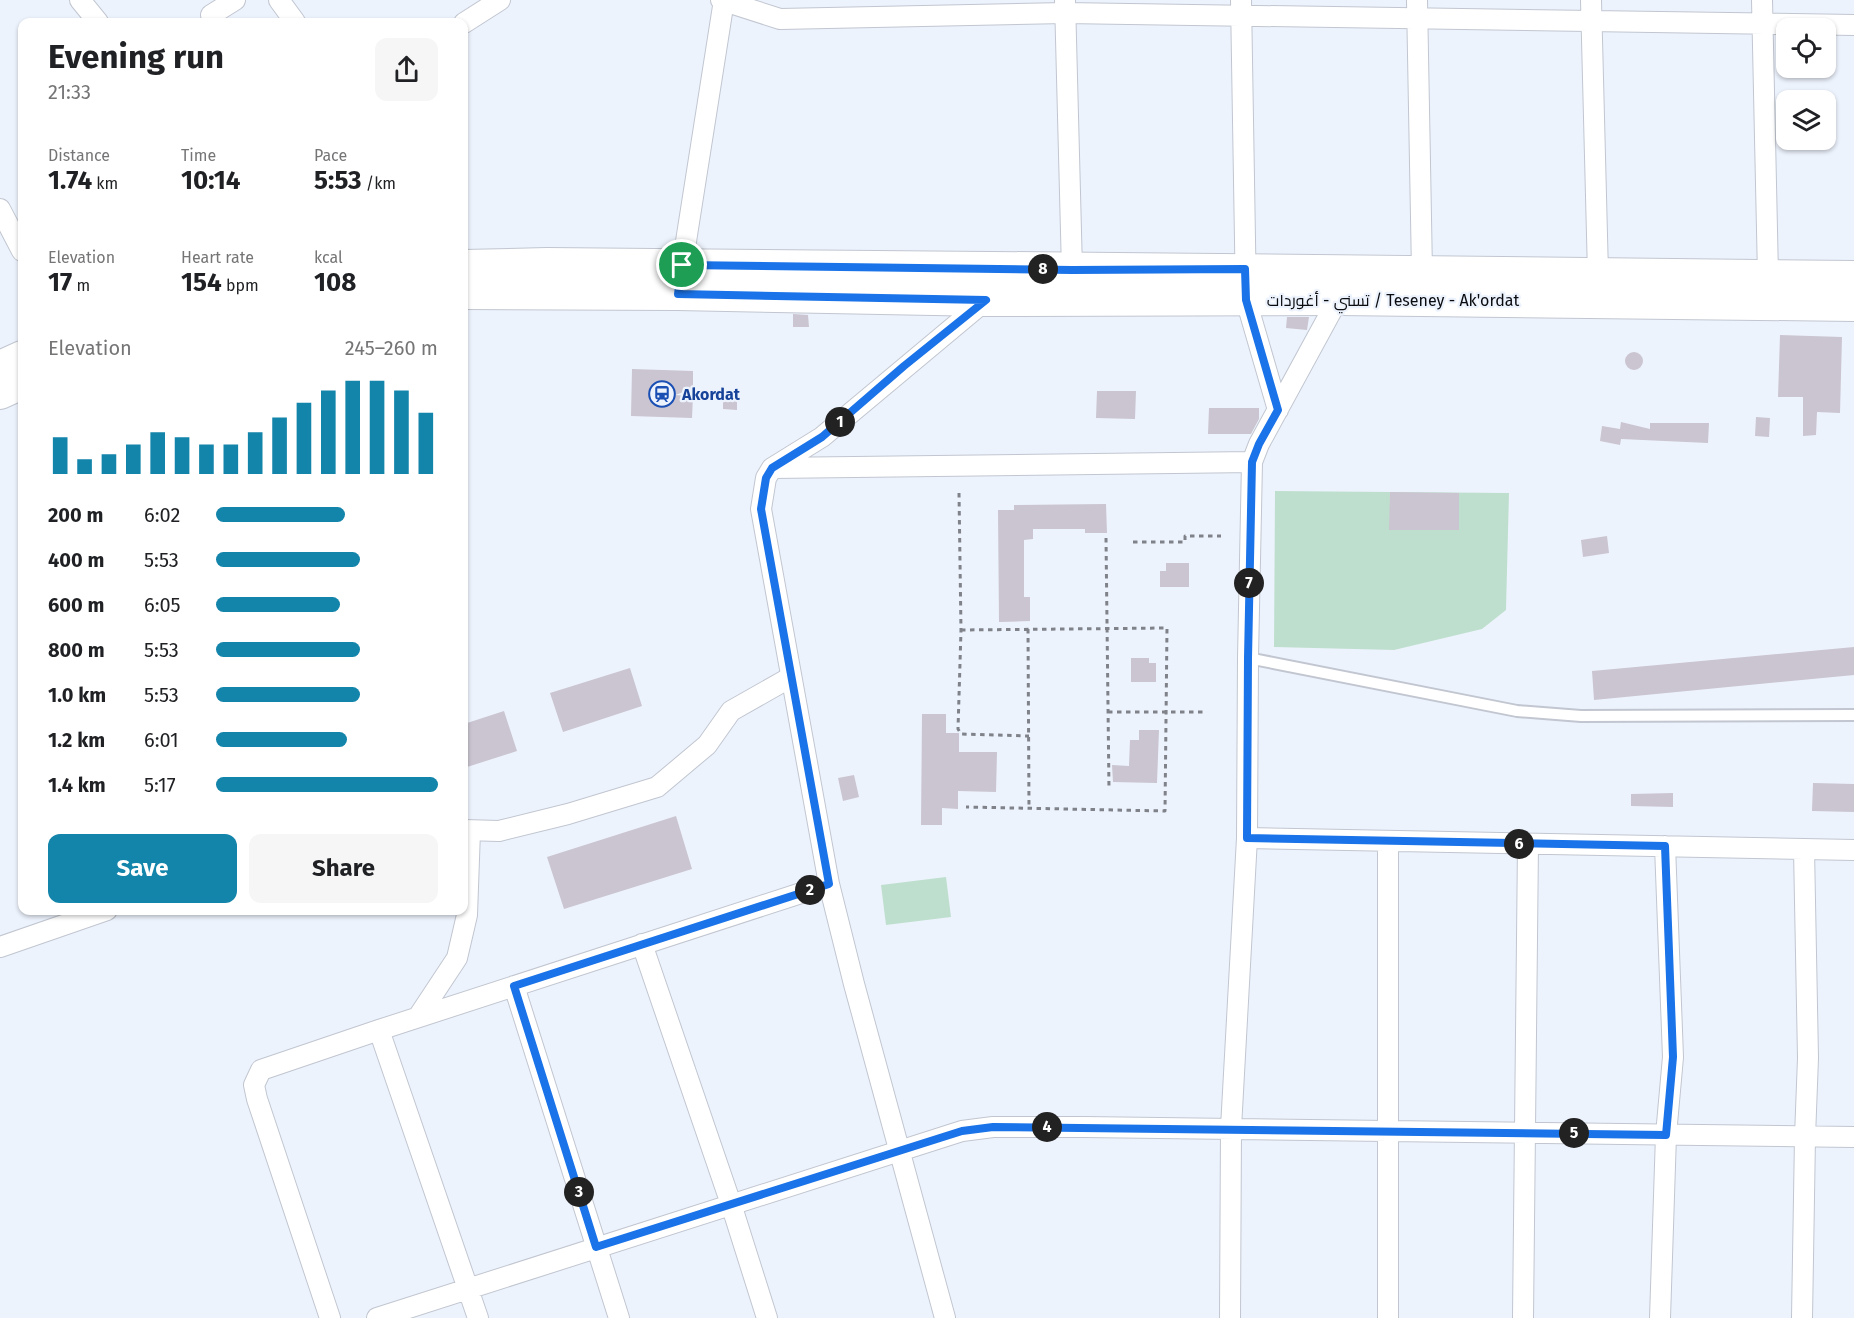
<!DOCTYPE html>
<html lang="en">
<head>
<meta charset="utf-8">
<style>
  body { margin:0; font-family:"Fira Sans",Cairo,sans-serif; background:#f6f6f6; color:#202124; height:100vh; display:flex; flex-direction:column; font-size:22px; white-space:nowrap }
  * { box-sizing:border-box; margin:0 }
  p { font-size:20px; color:#757577 }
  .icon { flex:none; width:33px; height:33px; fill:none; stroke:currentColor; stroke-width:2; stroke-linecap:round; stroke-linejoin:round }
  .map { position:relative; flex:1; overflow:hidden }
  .details { position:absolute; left:18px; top:18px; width:450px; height:897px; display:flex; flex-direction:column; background:#fff; border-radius:12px; box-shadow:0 2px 4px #0004 }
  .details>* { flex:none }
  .tools { position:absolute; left:1776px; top:18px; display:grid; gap:12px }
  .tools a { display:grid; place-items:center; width:60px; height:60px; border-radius:12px; background:#fff; box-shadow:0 2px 4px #0004; font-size:30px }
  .pin { position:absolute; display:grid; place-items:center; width:51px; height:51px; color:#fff; margin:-26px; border:3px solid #fff; border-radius:50%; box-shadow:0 2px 6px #0007 }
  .km { position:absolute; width:30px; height:30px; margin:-15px; border-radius:50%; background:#222; color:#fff; font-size:16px; line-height:30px; text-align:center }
  .round { display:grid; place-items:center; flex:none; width:63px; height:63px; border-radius:12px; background:#f6f6f6 }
  .head { display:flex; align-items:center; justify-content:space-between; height:102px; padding:0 30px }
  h1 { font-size:33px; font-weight:700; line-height:45px }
  .metrics { display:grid; grid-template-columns:repeat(3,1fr); gap:9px; height:102px; padding:6px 30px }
  .metrics div { display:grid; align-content:center }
  .metrics b { font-size:26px; font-weight:700 }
  .metrics small { font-size:16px; font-weight:400 }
  .metrics p { font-size:16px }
  .chart { height:168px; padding:12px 30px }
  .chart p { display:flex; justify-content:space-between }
  .chart svg { width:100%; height:108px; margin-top:6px; stroke:#1384aa; stroke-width:6 }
  .primary-button { display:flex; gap:12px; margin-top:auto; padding:12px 30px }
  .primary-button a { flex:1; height:69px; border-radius:12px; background:#1384aa; color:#fff; font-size:24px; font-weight:700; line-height:69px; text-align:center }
  .primary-button a+a { background:#f6f6f6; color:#202124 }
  ul { padding:0 30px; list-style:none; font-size:20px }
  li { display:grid; grid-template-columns:96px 72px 1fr; align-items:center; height:45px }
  li i { height:15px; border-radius:8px; background:#1384aa }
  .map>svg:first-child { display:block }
</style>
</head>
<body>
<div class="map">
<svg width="1854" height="1318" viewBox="0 0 1854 1318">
  <rect width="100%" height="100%" fill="#edf3fd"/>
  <path fill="#bfdfce" d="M1275,491L1509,493L1506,610L1482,629L1394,650L1274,647Z
    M946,877L951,917L886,925L881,885Z"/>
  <path fill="#cac5d0" d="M793,314L808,315L809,327H793Z
    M1287,317H1309L1307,330L1286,328Z
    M1780,335L1842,337L1840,413L1817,412L1816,435L1803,436V397H1778Z
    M1625 361a9 9 0 1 1 18 0a9 9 0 1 1-18 0Z
    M632,369L693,371V389L675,395L693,396L692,418L631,416Z
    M1097,391H1136L1135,419L1096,418Z
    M723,396H737V410L723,409Z
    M1209,408H1259V419L1251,434H1208Z
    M1756,417L1770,418L1769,437L1755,436Z
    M1621,422L1650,429V423H1709L1708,443L1621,439L1620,445L1600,441L1602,426L1620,429Z
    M1390,492L1459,493V530H1389Z
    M1106,504L1107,533H1085V529H1033V539L1024,540V597H1030V621L999,622L998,510H1014V505Z
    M1607,536L1609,553L1583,557L1581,540Z
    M1166,563H1189V587H1160V571H1166Z
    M1854,647V675L1594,700L1592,671Z
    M1131,658H1149V663H1156V682H1131Z
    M630,668L642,706L563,732L550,693Z
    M504,711L517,751L464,768V724Z
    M922,714H946V733H959V752H997L996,792L958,791V809L942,808V825H921Z
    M1139,730H1159L1157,783L1113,782L1112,765L1129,766L1130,740H1139Z
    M854,775L859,797L843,801L838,778Z
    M1813,783L1854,784V812L1812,811Z
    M1673,793V807L1631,806V794Z
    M676,816L692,869L564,909L547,857Z"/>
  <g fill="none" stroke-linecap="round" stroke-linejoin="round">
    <g stroke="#c1c6d0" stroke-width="14">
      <path id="lane" d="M1248,658L1517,711L1581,716L1854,715"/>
    </g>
    <g stroke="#c1c6d0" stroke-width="22">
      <path id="street" d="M80,0L98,22
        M279,0L295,22
        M721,0L780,19L1065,13L1854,25
        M1065,0L1072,270
        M1241,0L1246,300L1278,410
        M1417,0L1422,272
        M1591,0L1598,274
        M1762,0L1768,276
        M211,15L235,0
        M464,23L500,0
        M0,209L22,251
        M681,273L724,0
        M772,468L1252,462
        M464,830L499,831L568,814L657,787L707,745L731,711L791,677
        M1247,838L1854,850
        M642,944L731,1204L767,1318
        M0,947L107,910
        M514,986L619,1318
        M418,1017L457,958L467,915L470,831
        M379,1030L478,1318
        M330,1318L257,1099L254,1085L261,1070L379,1030L829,884
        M377,1318L962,1131L993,1127H1084L1854,1137
        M945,1318L854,984L829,884L761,509L766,478L772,468L822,437L986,300
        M1230,1318L1231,1128L1247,838L1248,658L1252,462L1259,444L1338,299
        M1388,1318V841
        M1523,1318L1528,844
        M1660,1318L1666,1135L1673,1057L1665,846
        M1802,1318L1805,1137L1808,1058L1804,849"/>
    </g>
    <g stroke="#c1c6d0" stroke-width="34">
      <path id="primary" d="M464,266L547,264C983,266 1418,273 1854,277
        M464,293L677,294L986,300L1338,299L1854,305
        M0,367L22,357
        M0,393L22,383"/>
    </g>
    <path stroke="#7f8289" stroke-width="3" stroke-dasharray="4.5 4.5" stroke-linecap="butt" d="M959,493L961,630L958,729L961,734L1029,736
      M1106,538L1109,790
      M1133,542H1185V536H1221
      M1028,629L1029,808
      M961,630L1167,628L1165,811L966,807
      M1108,712H1206"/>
    <use href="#lane" stroke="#fff" stroke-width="10"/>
    <use href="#street" stroke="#fff" stroke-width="20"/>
    <use href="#primary" stroke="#fff" stroke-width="32"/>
  </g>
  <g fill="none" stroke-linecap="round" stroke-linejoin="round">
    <g stroke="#fff" stroke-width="12">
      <path id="route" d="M682,265L1072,270L1245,269L1246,300L1278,410L1259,444L1252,462L1248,658L1247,838L1665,846L1673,1057L1666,1135L993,1127L962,1131L596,1247L514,986L829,884L761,509L766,478L772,468L822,437L904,366L986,300L678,294Z"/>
    </g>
    <use href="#route" stroke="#1a73e8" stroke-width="8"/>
  </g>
  <defs>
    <g id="station-ring" transform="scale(1.35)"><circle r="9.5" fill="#edf3fd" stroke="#1a4fb4" stroke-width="1.5"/><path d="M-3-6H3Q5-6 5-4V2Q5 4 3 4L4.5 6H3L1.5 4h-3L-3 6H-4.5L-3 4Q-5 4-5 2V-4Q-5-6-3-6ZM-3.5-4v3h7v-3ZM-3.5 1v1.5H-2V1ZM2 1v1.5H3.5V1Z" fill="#1a4fb4"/></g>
  </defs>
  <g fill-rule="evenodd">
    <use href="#station-ring" x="662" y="394"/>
  </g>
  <g text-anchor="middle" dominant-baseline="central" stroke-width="4.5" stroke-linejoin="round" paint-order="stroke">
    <g font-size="16" fill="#0a0b0f" stroke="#edf3fd">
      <text x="1393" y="300">تسني - أغوردات / Teseney - Ak'ordat</text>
    </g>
    <g font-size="16" font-weight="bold" fill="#164399" stroke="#edf3fd" text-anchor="start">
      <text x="682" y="394">Akordat</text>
    </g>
  </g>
</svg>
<div class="tools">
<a><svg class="icon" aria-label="locate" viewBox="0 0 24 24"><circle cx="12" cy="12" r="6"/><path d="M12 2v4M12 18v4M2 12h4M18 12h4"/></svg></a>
<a><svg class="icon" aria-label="layers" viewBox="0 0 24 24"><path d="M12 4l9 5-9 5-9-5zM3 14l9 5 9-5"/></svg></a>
</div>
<div class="pin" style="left:682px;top:265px;background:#1e9e55"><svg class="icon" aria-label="arrive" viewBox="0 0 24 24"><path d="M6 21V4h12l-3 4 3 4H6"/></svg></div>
<b class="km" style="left:840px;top:422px">1</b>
<b class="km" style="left:810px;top:890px">2</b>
<b class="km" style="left:579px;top:1192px">3</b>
<b class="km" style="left:1047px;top:1127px">4</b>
<b class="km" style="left:1574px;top:1133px">5</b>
<b class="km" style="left:1519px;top:844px">6</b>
<b class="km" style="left:1249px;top:583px">7</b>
<b class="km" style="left:1043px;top:269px">8</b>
<section class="details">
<div class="head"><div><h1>Evening run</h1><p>21:33</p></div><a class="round"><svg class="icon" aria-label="share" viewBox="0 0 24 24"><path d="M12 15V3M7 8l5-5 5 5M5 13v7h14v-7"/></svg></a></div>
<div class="metrics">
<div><p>Distance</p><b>1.74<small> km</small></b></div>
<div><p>Time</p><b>10:14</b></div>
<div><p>Pace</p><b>5:53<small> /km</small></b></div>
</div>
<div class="metrics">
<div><p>Elevation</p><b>17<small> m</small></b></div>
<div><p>Heart rate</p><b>154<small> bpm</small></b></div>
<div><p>kcal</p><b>108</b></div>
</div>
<div class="chart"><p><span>Elevation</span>245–260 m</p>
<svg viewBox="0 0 160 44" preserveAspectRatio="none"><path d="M5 44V29M15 44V38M25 44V36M35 44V32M45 44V27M55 44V29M65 44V32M75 44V32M85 44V27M95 44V21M105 44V15M115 44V10M125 44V6M135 44V6M145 44V10M155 44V19"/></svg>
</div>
<ul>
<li><b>200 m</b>6:02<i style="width:58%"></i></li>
<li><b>400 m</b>5:53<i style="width:65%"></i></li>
<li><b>600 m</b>6:05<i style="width:56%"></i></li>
<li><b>800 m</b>5:53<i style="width:65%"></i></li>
<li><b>1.0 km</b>5:53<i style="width:65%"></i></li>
<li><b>1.2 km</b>6:01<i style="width:59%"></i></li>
<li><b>1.4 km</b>5:17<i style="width:100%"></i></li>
</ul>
<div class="primary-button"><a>Save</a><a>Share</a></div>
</section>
</div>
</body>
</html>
